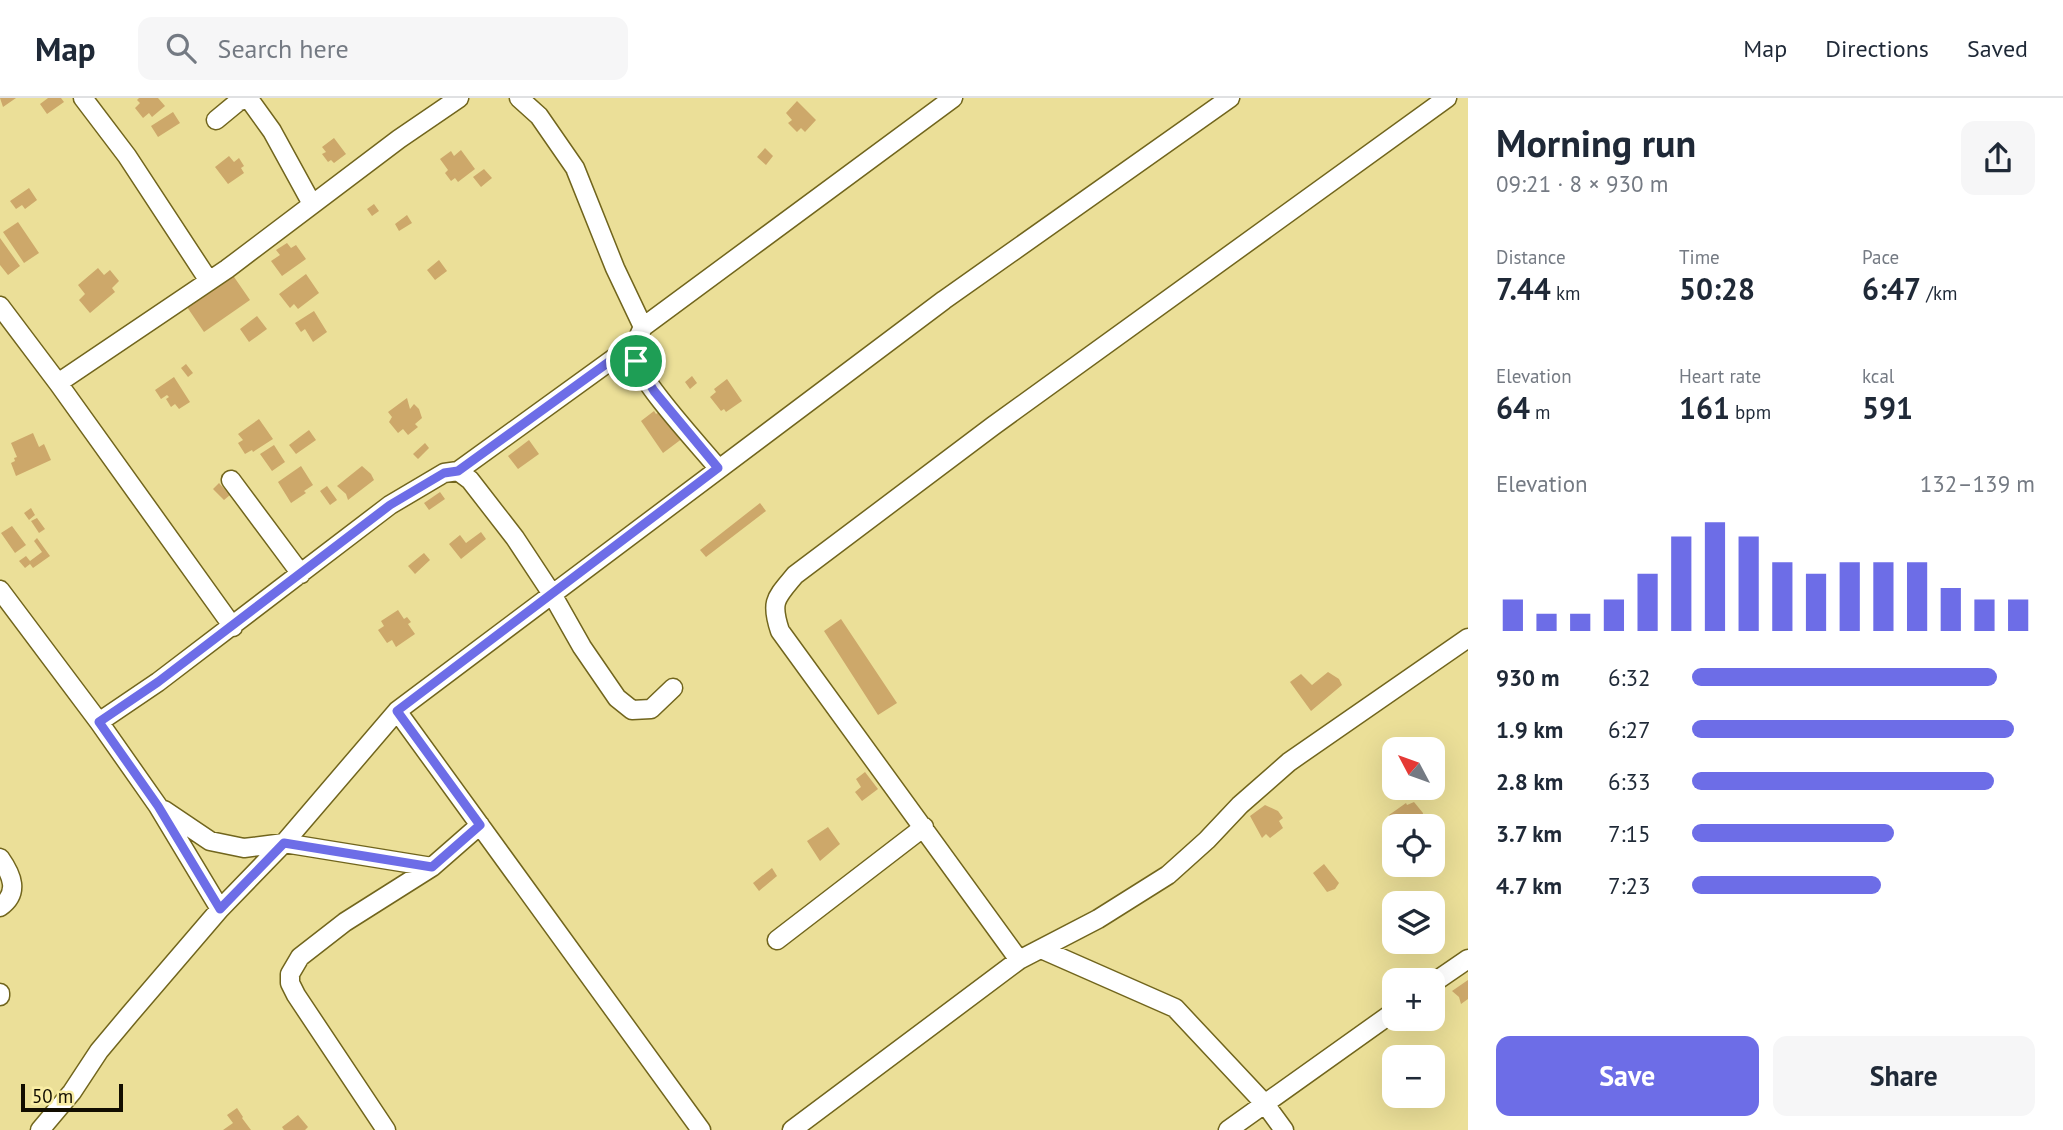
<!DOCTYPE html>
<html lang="en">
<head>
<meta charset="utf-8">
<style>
  body { margin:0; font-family:"PT Sans",sans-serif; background:#f6f6f7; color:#1f2937; height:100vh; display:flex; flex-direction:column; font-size:26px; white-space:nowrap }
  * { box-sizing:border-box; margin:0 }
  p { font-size:23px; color:#747a83 }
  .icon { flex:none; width:38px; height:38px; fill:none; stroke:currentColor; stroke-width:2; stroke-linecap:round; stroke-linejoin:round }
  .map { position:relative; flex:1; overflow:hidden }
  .sheet { display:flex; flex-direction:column; background:#fff; width:595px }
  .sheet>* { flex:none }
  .needle { width:46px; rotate:311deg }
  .controls { position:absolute; left:1382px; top:639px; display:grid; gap:14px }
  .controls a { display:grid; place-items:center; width:63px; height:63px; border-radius:14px; background:#fff; box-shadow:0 7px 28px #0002; font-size:35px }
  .scale { position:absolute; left:21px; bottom:18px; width:102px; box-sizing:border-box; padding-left:7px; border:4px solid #120d00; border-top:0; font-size:19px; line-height:24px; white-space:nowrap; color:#120d00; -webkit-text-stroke:5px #f9eda5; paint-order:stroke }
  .pin { position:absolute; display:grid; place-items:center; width:60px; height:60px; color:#fff; margin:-30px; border:4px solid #fff; border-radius:50%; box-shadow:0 2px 7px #0007 }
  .round { display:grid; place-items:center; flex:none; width:74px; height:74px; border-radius:14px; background:#f6f6f7 }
  .overview { display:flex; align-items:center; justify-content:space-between; height:119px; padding:0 28px }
  h1 { font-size:38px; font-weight:600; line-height:52px }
  .metrics { display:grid; grid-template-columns:repeat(3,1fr); gap:10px; height:119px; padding:7px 28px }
  .metrics div { display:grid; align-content:center }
  .metrics b { font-size:30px; font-weight:600 }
  .metrics small { font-size:19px; font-weight:400 }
  .metrics p { font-size:19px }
  .chart { height:196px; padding:14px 28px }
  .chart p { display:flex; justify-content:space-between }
  .chart svg { width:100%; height:126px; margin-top:7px; stroke:#6d6de7; stroke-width:6 }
  .cta { display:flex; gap:14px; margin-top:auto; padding:14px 28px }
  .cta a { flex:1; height:80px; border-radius:14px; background:#6d6de7; color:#fff; font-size:28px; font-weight:600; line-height:80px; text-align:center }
  .cta a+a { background:#f6f6f7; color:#1f2937 }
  ul { padding:0 28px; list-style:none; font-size:23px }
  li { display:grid; grid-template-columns:112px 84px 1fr; align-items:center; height:52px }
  li i { height:18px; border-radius:9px; background:#6d6de7 }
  header { display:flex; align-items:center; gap:42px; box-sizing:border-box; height:98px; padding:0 35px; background:#fff; border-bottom:2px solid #e0e1e3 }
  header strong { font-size:33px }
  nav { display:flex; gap:38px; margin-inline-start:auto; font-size:24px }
  .search { width:490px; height:63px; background:#f6f6f7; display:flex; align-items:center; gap:18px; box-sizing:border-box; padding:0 24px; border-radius:14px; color:#747a83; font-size:26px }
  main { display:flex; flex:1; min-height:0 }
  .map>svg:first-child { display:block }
</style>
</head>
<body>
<header>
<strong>Map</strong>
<div class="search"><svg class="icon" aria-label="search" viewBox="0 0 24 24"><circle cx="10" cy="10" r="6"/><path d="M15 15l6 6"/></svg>Search here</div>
<nav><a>Map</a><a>Directions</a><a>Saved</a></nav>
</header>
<main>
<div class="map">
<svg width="1468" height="1032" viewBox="0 0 1468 1032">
  <rect width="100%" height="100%" fill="#ebdf98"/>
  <path fill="#cda86a" d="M0,0H16L3,9Z
    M48,0H61L64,4L47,16L40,6Z
    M139,0H158L165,8L152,19L149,15L143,20L135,10L140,5L137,2Z
    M797,3L816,22L805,34L801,30L797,34L788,25L792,22L786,15Z
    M173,14L180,25L158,39L151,28Z
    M334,40L346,56L334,65L331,62L328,64L322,56L326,54L322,49Z
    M765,50L773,58L766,67L757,59Z
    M461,52L475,71L458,84L455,80L451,83L445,75L448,72L440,61L451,53L454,58Z
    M229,58L234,64L239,60L244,68L241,70L244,75L228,86L215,69Z
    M484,71L492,80L481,89L473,79Z
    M29,90L37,102L25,111L22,107L16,111L10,103Z
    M374,106L379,113L372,118L367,111Z
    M407,117L412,125L399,133L395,126Z
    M18,124L39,155L24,165L3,134Z
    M0,140L20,168L8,177L0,167Z
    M287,145L291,150L296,147L306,161L282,178L271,163L280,157L276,152Z
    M439,162L447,173L435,182L427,172Z
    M98,170L104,177L110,172L119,183L112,190L115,194L90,215L79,202L85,196L78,187Z
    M232,176L250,202L204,234L187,209Z
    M306,176L319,195L298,211L294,206L290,210L279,196Z
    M314,213L327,234L313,244L305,231L301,234L295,225Z
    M257,218L267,231L249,244L240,231Z
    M186,266L193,275L188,279L181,270Z
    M692,278L697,285L690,291L685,284Z
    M174,279L190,304L179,311L175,306L171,309L166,301L169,299L167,297L161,301L155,292Z
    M727,281L742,303L726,314L724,311L721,313L710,299L716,294L714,291Z
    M407,300L410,311L414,306L419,311L422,320L415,326L418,329L408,337L403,331L398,335L389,324L392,319L388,314Z
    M654,313L656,316L659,314L667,326L671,323L683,340L663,355L641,323Z
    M259,321L273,341L253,354L252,352L245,356L238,345L243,342L238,336Z
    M309,332L316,342L296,356L289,347Z
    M33,335L39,349L44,346L51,362L16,378L11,365L15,363L14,360L17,359L11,345Z
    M529,342L539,356L518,371L508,358Z
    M425,345L429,350L418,361L413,356Z
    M274,347L285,364L272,373L260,356Z
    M301,368L313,387L304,393L306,395L291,405L278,384Z
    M362,368L371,376L374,382L348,402L346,396L337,388Z
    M219,385L230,397L224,402L213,391Z
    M327,388L337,402L330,407L320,393Z
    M440,394L445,401L429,412L424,405Z
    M760,405L766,413L706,459L700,452Z
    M31,410L35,417L29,422L24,415Z
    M37,420L45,431L39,435L31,423Z
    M12,428L26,447L15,455L1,435Z
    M481,434L486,441L461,461L449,446L460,437L466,445Z
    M37,440L50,458L33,470L30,466L25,470L19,463L26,458L30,463L42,454L34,443Z
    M424,455L430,462L415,476L408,468Z
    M398,512L404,521L407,519L411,524L408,526L415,536L396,549L392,542L387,545L378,532L384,528L381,523Z
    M841,521L897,605L878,617L824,533Z
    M1328,574L1339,581L1342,587L1311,613L1290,584L1301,576L1312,587Z
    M865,674L878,691L862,703L855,694L861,689L856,681Z
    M1414,704L1423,715L1422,722L1413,728H1394L1389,717L1406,705L1407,707Z
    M1265,707L1278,713L1283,720L1279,723L1283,730L1270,740L1266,736L1262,740L1250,718Z
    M828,729L840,746L820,763L807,743Z
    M1324,766L1339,785L1335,791L1327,794L1313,775Z
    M772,770L777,778L759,793L753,785Z
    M1468,882V901L1461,906L1459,899L1452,893Z
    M237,1010L243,1019L242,1020L251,1032H223L233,1025L227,1017Z
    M298,1017L308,1029L305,1032H284L282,1029Z"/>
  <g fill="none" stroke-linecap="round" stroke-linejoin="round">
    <g stroke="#71651d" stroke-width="21">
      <path id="minor" d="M83,0L127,58L209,183
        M519,0L539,18L575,70L615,170L643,229
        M216,22L239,3L249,1L272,33L312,106
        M0,208L58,285L233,529
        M58,285L227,171L399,41L459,0
        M718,370C701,349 639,283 636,261C633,248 638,240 643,229L953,0
        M458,373L470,382L515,440L552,496L582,549L617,600L632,612L651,611L673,590
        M231,382L301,476
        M0,492L99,624L158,708L220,811
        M397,613L701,1032
        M99,624L158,584L390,407L444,375L458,373L635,245
        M164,712L210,743L244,750L284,745L432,769
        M0,760C12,777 20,795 0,809
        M777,842L924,729
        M1041,851L1175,910L1265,1006L1284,1032
        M1019,862L780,533C770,503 776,500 795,477L993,328L1447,0
        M1433,885L1468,861
        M0,895V898
        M40,1032L72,994L99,953L130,916L220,811L284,745L397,613L944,202L1230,0
        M386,1032L296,897L290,885V876L300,859L345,824L432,769L480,727
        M792,1032L1019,862L1098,821L1168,777L1207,742L1240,707L1289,664L1468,540
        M1228,1032L1395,913"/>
    </g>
    <use href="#minor" stroke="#fff" stroke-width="18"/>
  </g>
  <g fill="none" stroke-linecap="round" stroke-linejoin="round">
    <g stroke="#fff" stroke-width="14">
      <path id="route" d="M635,245L636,263L654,293L718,370L397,613L480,727L432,769L284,745L220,811L158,708L99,624L158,584L390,407L444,375L458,373Z"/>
    </g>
    <use href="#route" stroke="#6d6de7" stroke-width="9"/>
  </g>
</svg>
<div class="controls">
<a><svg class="needle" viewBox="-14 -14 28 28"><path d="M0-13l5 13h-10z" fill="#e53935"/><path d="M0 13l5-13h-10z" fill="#747a83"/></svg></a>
<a><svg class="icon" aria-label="locate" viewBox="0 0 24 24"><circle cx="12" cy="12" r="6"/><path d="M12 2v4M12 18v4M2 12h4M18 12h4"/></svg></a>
<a><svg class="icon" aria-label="layers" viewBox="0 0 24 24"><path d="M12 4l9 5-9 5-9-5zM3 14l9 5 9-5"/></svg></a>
<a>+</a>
<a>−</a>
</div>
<div class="scale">50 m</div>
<div class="pin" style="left:636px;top:263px;background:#1e9e55"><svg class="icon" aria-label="arrive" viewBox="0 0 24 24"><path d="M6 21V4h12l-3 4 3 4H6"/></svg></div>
</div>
<section class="sheet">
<div class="overview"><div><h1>Morning run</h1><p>09:21 · 8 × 930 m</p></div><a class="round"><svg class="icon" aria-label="share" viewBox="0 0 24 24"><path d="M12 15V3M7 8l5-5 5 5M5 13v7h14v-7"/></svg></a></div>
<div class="metrics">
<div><p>Distance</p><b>7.44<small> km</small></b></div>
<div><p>Time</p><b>50:28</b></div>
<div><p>Pace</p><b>6:47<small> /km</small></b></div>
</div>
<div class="metrics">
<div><p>Elevation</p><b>64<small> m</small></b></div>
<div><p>Heart rate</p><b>161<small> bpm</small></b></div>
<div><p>kcal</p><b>591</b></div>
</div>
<div class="chart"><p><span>Elevation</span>132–139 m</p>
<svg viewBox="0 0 160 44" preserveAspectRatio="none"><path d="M5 44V33M15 44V38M25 44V38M35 44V33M45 44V24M55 44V11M65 44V6M75 44V11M85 44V20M95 44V24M105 44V20M115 44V20M125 44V20M135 44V29M145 44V33M155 44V33"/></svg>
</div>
<ul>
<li><b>930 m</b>6:32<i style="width:89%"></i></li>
<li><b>1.9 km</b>6:27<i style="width:94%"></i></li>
<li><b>2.8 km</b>6:33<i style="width:88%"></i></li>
<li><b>3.7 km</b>7:15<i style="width:59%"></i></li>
<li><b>4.7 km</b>7:23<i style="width:55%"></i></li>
</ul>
<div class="cta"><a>Save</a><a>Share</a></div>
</section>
</main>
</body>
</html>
